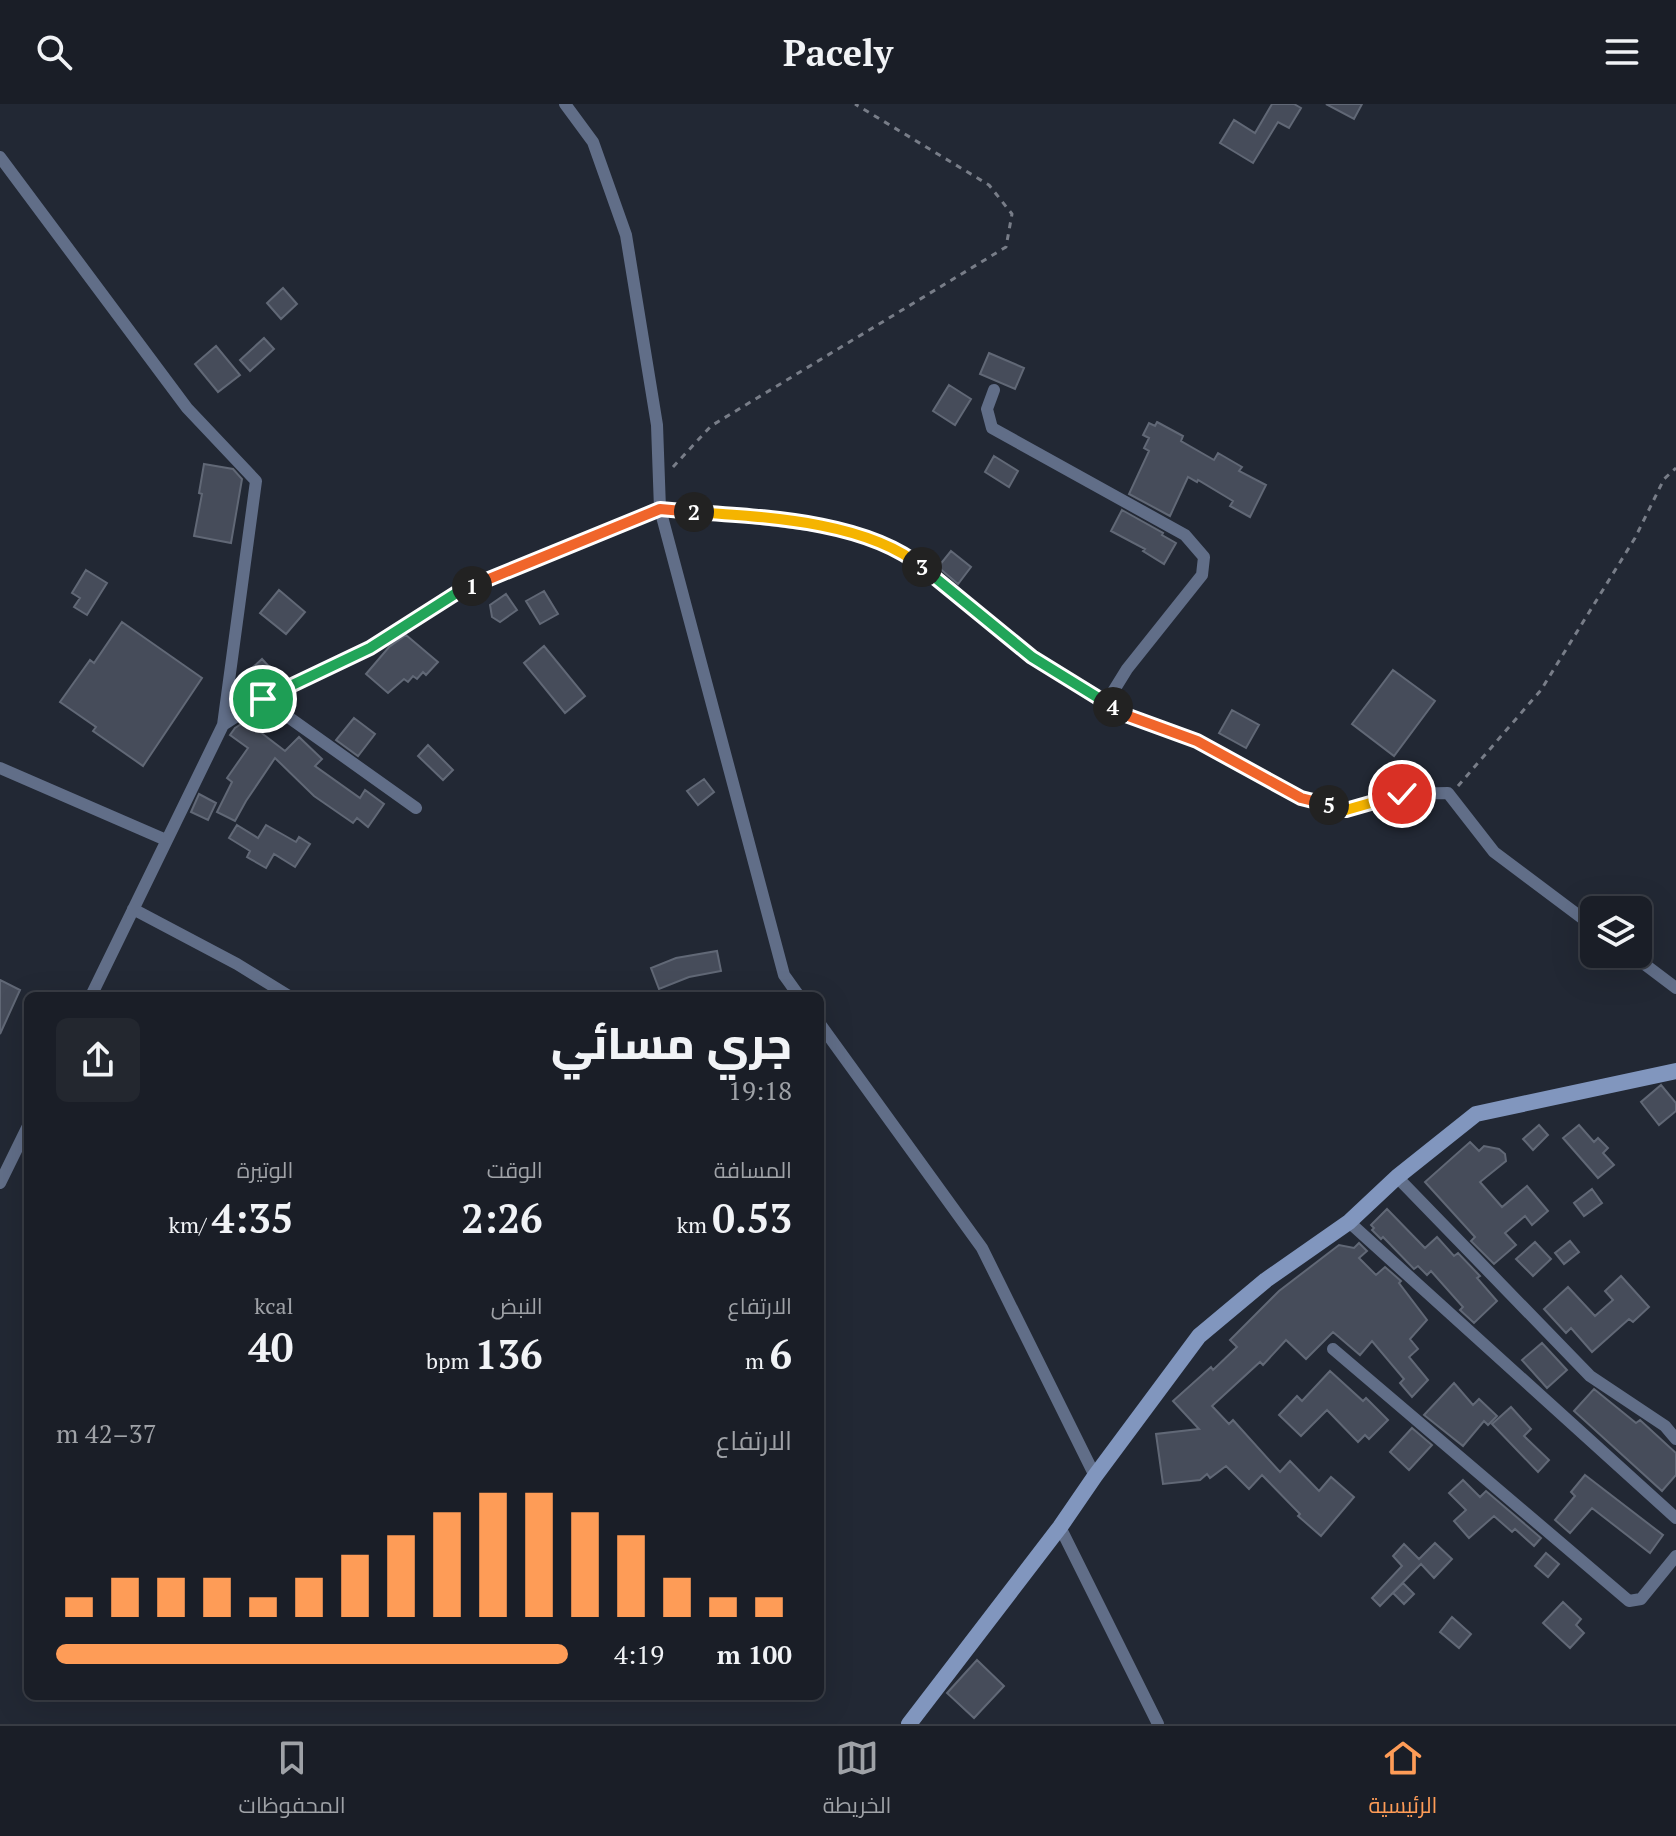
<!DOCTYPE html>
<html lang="ar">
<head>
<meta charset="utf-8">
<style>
  body { margin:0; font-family:"PT Serif",Cairo,serif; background:#23272f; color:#f1f3f6; direction:rtl; height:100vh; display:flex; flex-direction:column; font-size:30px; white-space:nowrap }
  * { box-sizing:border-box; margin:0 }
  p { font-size:26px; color:#9fa2a7 }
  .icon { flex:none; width:44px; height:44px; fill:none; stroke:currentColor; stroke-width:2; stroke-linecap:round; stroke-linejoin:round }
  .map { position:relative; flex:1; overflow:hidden; direction:ltr }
  .sheet { position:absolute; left:24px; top:888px; width:800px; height:708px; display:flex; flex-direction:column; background:#1a1e27; border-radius:12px; box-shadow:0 8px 32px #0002,0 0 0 2px #383c44; direction:rtl }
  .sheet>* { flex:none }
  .tools { position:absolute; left:1580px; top:792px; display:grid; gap:16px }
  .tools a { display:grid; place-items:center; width:72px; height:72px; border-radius:12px; background:#1a1e27; box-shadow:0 8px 32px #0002,0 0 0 2px #383c44; font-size:40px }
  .pin { position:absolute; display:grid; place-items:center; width:68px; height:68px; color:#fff; margin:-34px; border:4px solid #fff; border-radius:50%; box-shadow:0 2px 8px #0007 }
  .km { position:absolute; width:40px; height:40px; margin:-20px; border-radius:50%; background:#222; color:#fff; font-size:22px; line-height:40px; text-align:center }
  .round { display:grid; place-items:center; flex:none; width:84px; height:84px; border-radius:12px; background:#23272f }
  .overview { display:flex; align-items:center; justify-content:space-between; height:136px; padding:0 32px }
  h1 { font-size:44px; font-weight:800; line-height:60px }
  .stats { display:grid; grid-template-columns:repeat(3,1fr); gap:12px; height:136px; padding:8px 32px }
  .stats div { display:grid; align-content:center }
  .stats b { font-size:40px; font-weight:800 }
  .stats small { font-size:22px; font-weight:400 }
  .stats p { font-size:22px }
  .chart { height:224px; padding:16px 32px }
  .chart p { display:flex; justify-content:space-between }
  .chart svg { width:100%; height:144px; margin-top:8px; stroke:#fe9c57; stroke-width:6 }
  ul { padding:0 32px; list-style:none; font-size:26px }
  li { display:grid; grid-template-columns:128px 96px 1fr; align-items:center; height:60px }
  li i { height:20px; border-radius:10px; background:#fe9c57 }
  header { display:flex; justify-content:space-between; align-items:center; height:104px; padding:0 32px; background:#1a1e27; font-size:36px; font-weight:800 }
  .tab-bar { display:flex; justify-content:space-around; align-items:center; height:112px; border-top:2px solid #383c44; background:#1a1e27; font-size:22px; color:#9fa2a7 }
  .tab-bar a { display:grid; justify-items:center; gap:4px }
  .tab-bar .active { color:#fe9c57 }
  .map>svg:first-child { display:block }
</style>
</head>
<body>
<header><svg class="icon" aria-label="menu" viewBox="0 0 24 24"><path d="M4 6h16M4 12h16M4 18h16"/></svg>Pacely<svg class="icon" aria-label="search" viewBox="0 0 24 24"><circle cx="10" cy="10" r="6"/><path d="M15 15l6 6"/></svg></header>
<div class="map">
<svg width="1676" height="1620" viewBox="0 0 1676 1620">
  <rect width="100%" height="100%" fill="#222834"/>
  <path fill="#464c5a" stroke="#616876" stroke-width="2" d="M1272,0H1294L1301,4L1289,24L1278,18L1253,59L1220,39L1234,16L1255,29Z
    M1326,0H1362L1354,15Z
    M283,184L297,200L281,215L267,199Z
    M264,234L274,245L250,267L240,256Z
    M216,242L240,271L218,288L195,260Z
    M989,249L1024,264L1015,285L980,270Z
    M949,281L971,295L955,321L933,307Z
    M1157,318L1183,332L1181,337L1214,356L1218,349L1242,363L1239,367L1266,381L1250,413L1230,402L1233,397L1198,376L1197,378L1188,373L1170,412L1129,390L1149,347L1144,344L1149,334L1143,331L1149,319L1155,322Z
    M994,352L1018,367L1009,383L985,368Z
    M204,360L233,365L242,375L231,439L194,432L202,390L199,389Z
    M1122,406L1163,429L1162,431L1176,439L1164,460L1143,447L1145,445L1111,427Z
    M951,447L971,463L958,480L938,463Z
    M86,466L107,479L87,511L74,503L80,494L72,489Z
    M279,486L305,508L286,530L260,509Z
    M544,487L558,510L540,520L526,497Z
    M506,490L517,506L500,518L492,513L490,501Z
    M122,518L202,574L143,662L93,627L96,623L60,598L90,556L94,559Z
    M406,531L438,558L426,571L423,568L417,575L413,572L408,578L404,575L388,589L366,570L389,543Z
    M544,542L585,592L565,609L524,559Z
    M262,555L274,568L252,588L240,575Z
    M1393,566L1435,597L1394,652L1352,620Z
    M1232,606L1259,621L1246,644L1219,629Z
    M354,614L375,630L358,652L336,636Z
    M246,617L285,647L299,633L322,655L315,662L360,694L365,686L384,700L368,723L357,714L353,719L314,692L275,654L246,697L235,717L217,708L232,678L227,674L248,644L230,631L235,624Z
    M428,641L453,666L443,676L418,652Z
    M704,675L714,688L698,701L687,687Z
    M199,690L216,699L208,716L191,708Z
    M237,721L258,734L266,721L296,738L299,733L310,740L295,763L274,750L266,764L247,753L250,747L229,734Z
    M717,847L721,867L689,873L659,885L651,864L676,854Z
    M0,876L20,886L0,930Z
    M1661,981L1676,999V1007L1659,1021L1641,998Z
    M1539,1021L1548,1031L1533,1046L1523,1035Z
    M1579,1021L1594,1038L1598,1034L1608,1044L1603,1049L1614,1061L1598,1074L1563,1034Z
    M1470,1038L1479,1047L1484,1042L1499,1045L1505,1050L1506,1057L1480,1078L1502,1103L1527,1082L1548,1107L1532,1121L1525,1112L1505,1129L1516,1141L1494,1160L1471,1137L1475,1133L1425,1078Z
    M1592,1085L1602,1099L1584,1112L1574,1099Z
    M1387,1105L1425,1144L1437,1133L1454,1152L1458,1149L1480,1172L1477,1174L1497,1197L1474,1219L1460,1206L1463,1203L1431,1167L1427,1171L1418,1162L1414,1165L1383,1133L1381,1135L1372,1126L1374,1124L1371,1121Z
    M1570,1137L1579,1148L1564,1160L1555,1149Z
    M1535,1138L1551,1155L1533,1172L1516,1155Z
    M1359,1139L1367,1147L1359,1154L1376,1171L1385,1163L1401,1177L1399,1179L1427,1216L1410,1235L1418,1245L1409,1253L1428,1276L1412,1293L1400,1279L1404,1275L1372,1237L1360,1251L1333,1228L1306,1255L1286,1236L1263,1261L1260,1258L1212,1302L1229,1320L1233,1316L1280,1368L1290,1357L1319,1387L1331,1373L1354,1393L1321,1432L1298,1412L1300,1410L1262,1371L1249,1385L1226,1362L1210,1374L1207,1370L1200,1376L1163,1380L1156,1330L1199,1325L1173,1297L1211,1263L1213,1266L1237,1243L1230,1236L1279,1187L1339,1141L1354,1144Z
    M1621,1172L1649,1203L1633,1218L1629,1215L1592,1248L1571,1224L1566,1229L1544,1205L1568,1183L1595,1212L1613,1196L1605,1187Z
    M1542,1239L1567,1266L1547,1284L1522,1256Z
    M1330,1267L1363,1297L1366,1294L1388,1316L1369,1335L1365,1331L1358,1338L1327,1306L1301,1332L1279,1311L1297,1292L1302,1297Z
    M1454,1279L1473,1301L1479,1295L1497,1312L1488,1321L1484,1317L1463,1342L1424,1311Z
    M1594,1285L1636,1319L1640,1316L1676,1349V1371L1662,1387L1574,1307Z
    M1511,1303L1531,1325L1524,1332L1549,1356L1538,1368L1492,1320Z
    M1412,1324L1432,1341L1409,1366L1390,1348Z
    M1585,1371L1663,1431L1650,1449L1592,1404L1570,1429L1555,1416L1575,1392L1571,1388Z
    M1463,1376L1480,1393L1486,1387L1541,1434L1534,1442L1515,1425L1512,1428L1494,1412L1469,1434L1454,1417L1466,1406L1449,1389Z
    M1435,1439L1452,1455L1434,1474L1421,1460L1380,1502L1372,1494L1402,1462L1393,1452L1404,1440L1419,1455Z
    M1546,1449L1559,1460L1548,1473L1535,1462Z
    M1403,1479L1414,1490L1404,1500L1393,1489Z
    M1563,1498L1581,1515L1576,1521L1584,1529L1570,1544L1543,1519Z
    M1452,1513L1471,1530L1459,1544L1440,1528Z
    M977,1556L1004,1582L974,1614L947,1589Z"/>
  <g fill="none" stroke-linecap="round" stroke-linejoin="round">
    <path stroke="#787d88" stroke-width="3" stroke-dasharray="6 6" stroke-linecap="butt" d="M673,363L711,322L1006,143L1012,110L989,81L855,0
      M1458,682L1541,586L1635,434L1664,375L1676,364"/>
    <path stroke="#616e88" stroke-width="12" d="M565,0L593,38L626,131L657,321L660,405L784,871L799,892
      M0,53L187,304L256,377L223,621
      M994,286L987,305L992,324L1185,431L1204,453L1202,471L1127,565L1106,599
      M263,595L416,704
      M0,664L166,736
      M133,805L237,860L289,892
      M1631,850L1676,884
      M91,892L223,621L263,595L370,544L458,488L660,405L721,410L841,425L904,449L1032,553L1123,610L1197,637L1301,694L1346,706L1402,690L1448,689L1494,748L1594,823
      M820,920L982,1144L1095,1372
      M1397,1073L1590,1272L1665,1322L1676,1335
      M0,1079L28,1022
      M1349,1118L1676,1414
      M1333,1245L1629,1497L1641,1495L1676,1452
      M1060,1423L1158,1620"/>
    <path stroke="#8196be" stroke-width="16" d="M909,1620L1060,1423L1095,1372L1199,1232L1266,1176L1349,1118L1397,1073L1476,1010L1676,967"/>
  </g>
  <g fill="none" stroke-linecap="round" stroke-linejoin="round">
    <g stroke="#fff" stroke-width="16">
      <path id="split-1" d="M263,595L370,544L458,488L472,482"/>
    </g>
    <g stroke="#fff" stroke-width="16">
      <path id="split-2" d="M472,482L660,405L694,408"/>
    </g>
    <g stroke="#fff" stroke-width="16">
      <path id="split-3" d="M694,408C765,413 866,417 922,463"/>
    </g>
    <g stroke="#fff" stroke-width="16">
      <path id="split-4" d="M922,463L1032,553L1113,603"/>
    </g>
    <g stroke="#fff" stroke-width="16">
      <path id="split-5" d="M1113,603L1123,610L1197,637L1301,694L1329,701"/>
    </g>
    <g stroke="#fff" stroke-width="16">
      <path id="split-6" d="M1329,701L1346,706L1402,690"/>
    </g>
    <use href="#split-1" stroke="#22a559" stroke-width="10"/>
    <use href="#split-2" stroke="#f0652b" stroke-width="10"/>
    <use href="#split-3" stroke="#f5b400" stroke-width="10"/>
    <use href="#split-4" stroke="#22a559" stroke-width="10"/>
    <use href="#split-5" stroke="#f0652b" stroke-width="10"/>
    <use href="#split-6" stroke="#f5b400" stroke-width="10"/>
  </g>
</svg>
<div class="tools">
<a><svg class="icon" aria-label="layers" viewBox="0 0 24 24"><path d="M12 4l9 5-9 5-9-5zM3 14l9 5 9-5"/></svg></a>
</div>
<div class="pin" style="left:263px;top:595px;background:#1e9e55"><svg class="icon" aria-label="arrive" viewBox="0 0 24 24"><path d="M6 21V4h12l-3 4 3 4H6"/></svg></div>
<div class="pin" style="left:1402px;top:690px;background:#d93025"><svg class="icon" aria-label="check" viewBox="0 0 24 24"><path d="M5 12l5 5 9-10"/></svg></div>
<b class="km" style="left:472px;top:482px">1</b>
<b class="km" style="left:694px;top:408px">2</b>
<b class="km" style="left:922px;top:463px">3</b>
<b class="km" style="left:1113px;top:603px">4</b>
<b class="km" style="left:1329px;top:701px">5</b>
<section class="sheet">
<div class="overview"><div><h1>جري مسائي</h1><p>19:18</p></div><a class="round"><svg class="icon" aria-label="share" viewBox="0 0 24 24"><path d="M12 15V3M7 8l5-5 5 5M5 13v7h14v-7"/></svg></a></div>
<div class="stats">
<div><p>المسافة</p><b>0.53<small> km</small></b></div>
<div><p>الوقت</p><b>2:26</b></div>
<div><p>الوتيرة</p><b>4:35<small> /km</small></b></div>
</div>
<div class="stats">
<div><p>الارتفاع</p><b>6<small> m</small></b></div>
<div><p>النبض</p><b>136<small> bpm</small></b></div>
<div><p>kcal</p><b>40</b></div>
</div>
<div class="chart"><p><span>الارتفاع</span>37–42 m</p>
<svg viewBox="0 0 160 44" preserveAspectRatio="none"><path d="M5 44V38M15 44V32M25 44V32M35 44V32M45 44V38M55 44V32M65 44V25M75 44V19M85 44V12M95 44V6M105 44V6M115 44V12M125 44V19M135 44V32M145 44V38M155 44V38"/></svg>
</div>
<ul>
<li><b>100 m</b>4:19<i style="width:100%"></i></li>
</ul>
</section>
</div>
<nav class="tab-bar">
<a class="active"><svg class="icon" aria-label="home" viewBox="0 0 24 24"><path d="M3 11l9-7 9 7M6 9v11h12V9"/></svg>الرئيسية</a>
<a><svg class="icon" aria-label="map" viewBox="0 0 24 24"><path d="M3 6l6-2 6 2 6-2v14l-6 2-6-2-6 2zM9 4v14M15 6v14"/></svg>الخريطة</a>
<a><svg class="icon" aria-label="saved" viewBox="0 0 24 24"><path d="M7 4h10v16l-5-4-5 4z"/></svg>المحفوظات</a>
</nav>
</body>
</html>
